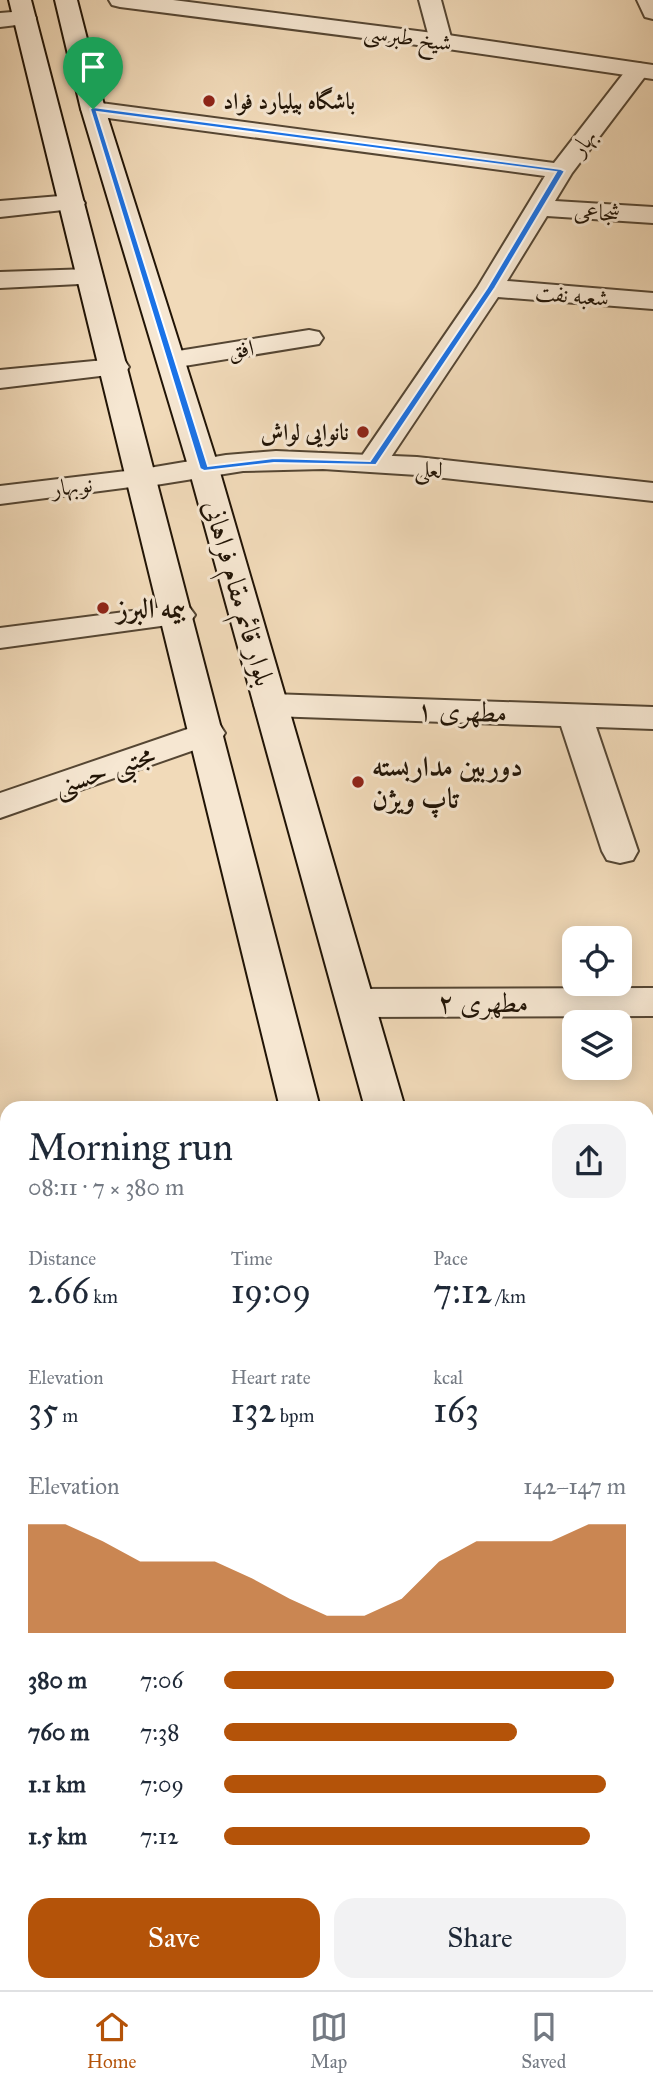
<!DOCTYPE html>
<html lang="en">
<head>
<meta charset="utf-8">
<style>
  body { margin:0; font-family:"IM FELL Great Primer",Amiri,serif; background:#f2f2f3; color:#1f2937; height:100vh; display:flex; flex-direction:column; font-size:26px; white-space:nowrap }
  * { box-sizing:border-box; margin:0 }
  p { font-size:23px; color:#747a83 }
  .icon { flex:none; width:38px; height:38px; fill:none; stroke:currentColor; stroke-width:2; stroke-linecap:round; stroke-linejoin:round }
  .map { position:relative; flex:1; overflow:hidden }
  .details { position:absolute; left:0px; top:1101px; width:654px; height:891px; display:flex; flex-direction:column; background:#fff; border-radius:21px 21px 0 0; box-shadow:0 4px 18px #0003 }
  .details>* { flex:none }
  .fabs { position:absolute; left:562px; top:926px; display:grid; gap:14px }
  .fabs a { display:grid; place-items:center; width:70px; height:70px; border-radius:14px; background:#fff; box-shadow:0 4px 18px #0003; font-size:35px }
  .pin { position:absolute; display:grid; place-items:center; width:60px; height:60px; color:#fff; margin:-72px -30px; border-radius:50% 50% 50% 0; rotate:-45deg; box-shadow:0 0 7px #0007 }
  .pin .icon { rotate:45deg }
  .round { display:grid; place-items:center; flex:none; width:74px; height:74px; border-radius:21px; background:#f2f2f3 }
  .summary { display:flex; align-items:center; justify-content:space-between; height:119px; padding:0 28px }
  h1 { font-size:38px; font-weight:600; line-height:52px }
  .metrics { display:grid; grid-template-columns:repeat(3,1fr); gap:10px; height:119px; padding:7px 28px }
  .metrics div { display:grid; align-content:center }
  .metrics b { font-size:35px; font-weight:600 }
  .metrics small { font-size:19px; font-weight:400 }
  .metrics p { font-size:19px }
  .chart { height:196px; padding:14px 28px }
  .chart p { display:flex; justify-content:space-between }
  .chart svg { width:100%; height:126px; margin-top:7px; fill:#b45309; opacity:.7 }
  .button { display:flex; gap:14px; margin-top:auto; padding:14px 28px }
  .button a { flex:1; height:80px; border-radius:21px; background:#b45309; color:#fff; font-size:28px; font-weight:600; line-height:80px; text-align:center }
  .button a+a { background:#f2f2f3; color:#1f2937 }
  ul { padding:0 28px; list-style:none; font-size:23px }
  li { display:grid; grid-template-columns:112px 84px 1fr; align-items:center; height:52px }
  li i { height:18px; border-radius:9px; background:#b45309 }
  .dock { display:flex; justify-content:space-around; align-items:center; height:98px; border-top:2px solid #e0e1e3; background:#fff; font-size:19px; color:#747a83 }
  .dock a { display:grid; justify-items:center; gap:4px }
  .dock .selected { color:#b45309 }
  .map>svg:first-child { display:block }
</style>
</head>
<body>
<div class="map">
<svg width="653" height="1990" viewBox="0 0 653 1990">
  <rect width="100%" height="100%" fill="#f1dab9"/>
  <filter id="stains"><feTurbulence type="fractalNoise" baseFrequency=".00286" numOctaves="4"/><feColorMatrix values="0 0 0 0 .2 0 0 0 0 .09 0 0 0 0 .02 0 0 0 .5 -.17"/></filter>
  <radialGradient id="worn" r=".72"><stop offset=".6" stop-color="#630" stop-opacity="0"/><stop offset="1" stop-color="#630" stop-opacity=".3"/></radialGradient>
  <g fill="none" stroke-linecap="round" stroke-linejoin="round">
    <g stroke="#554633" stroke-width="4">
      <path id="minor" d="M419,0H441L452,41L449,46H433L430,41Z
        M637,0H653V19L645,17Z
        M25,11L33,13L36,18L33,23L0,27V13Z
        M638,63L646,65L650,70L572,173L555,201L653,207V223L547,216L507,281L653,293V309L498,297L383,469L372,472L361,469L357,463L477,288L545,176L93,116L84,114L81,109L84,104L93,102L554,163L630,65Z
        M72,195L81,198L85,203L81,208L0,217V201Z
        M90,269L99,271L103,277L99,283L0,288V272Z
        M309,330L319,332L323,338L319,344L172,368L162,366L158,360L162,354L172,352Z
        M115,359L125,361L129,367L125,373L0,388V370Z
        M143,469L154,472L158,478L154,484L0,504V486Z
        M179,605L190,608L195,615L190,622L0,648V628Z
        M271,694L653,707V729L596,727L638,851L633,860L620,863L607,860L602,851L561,726L271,716L259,713L254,705L259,697Z
        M208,722L220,725L225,733L220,741L0,818V793Z
        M653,988V1016L356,1017L342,1013L337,1003L342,993L356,989Z
        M648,1362H653V1400H648Z
        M0,1885H7V1939H0Z"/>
    </g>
    <g stroke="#554633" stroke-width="4">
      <path id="tertiary" d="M109,0H173L441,34L653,65V79L441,48L120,7L112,5Z
        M276,451L417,457L653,483V501L417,475L323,469L243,471L143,487L132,484L128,478L132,472L143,469L226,455Z"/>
    </g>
    <g stroke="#211406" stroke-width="4">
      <path id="secondary" d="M9,0H31L320,1108H280Z
        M55,0H77L105,109L219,469L405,1108H365L189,469L81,109Z
        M0,1419L7,1420V1460L0,1459Z
        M0,1511L7,1513V1555L0,1553Z
        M648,1555L653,1556V1600L648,1598Z
        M648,1662L653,1663V1709L648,1708Z
        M648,1962L653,1965V1990H609L607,1984H648Z
        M499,1984H553L555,1990H501Z"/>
    </g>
    <use href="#minor" fill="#f6e7d2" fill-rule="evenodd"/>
    <use href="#tertiary" fill="#f6e7d2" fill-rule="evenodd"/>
    <use href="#secondary" fill="#f6e7d2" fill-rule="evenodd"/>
  </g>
  <path fill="#1a73e8" stroke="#fff" stroke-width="2" fill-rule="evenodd" d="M93,107L561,169L565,171L495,288L376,465L274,463L204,471L200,469L90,109ZM97,112L556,172L487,288L370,461L274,458L208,466Z"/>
  <g fill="#8f2418" stroke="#f6e7d2" stroke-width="2.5">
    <circle cx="209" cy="101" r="7"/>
    <circle cx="363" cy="432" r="7"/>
    <circle cx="103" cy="608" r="7"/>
    <circle cx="358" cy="782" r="7"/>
  </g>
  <g text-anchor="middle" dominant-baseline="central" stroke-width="6" stroke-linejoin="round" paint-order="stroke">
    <g font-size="23" fill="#211406" stroke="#f6e7d2">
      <text transform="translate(408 37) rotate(8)">شیخ طبرسی</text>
      <text transform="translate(583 142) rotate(-53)">بهار</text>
      <text transform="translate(597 212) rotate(4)">شجاعی</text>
      <text transform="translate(572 295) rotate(5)">شعبه نفت</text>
      <text transform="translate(241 349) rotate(-9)">افق</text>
      <text transform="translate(429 469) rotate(6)">لعلی</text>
      <text transform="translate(72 486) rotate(-7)">نوبهار</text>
    </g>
    <g font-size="23" font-weight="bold" fill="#211406" stroke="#f6e7d2" text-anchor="start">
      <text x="223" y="101">باشگاه بیلیارد فواد</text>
      <text x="349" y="432" text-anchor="end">نانوایی لواش</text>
    </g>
    <g font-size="28" fill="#211406" stroke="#f6e7d2">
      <text transform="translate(239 593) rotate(74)">بلوار قائم مقام فراهانی</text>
      <text transform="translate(462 711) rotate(2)">مطهری ۱</text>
      <text transform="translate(104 770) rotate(-19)">مجتبی حسنی</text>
      <text x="483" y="1002">مطهری ۲</text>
    </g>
    <g font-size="28" font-weight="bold" fill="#211406" stroke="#f6e7d2" text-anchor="start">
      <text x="117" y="608">بیمه البرز</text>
      <text x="372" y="766">دوربین مداربسته<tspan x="372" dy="32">تاپ ویژن</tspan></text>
    </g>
  </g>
  <rect width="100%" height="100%" filter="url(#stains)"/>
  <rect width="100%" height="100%" fill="url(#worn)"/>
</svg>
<div class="fabs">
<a><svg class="icon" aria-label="locate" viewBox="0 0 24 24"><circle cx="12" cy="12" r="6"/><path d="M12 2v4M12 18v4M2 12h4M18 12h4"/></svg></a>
<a><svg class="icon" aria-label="layers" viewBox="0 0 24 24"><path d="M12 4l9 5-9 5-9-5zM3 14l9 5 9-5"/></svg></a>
</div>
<div class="pin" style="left:93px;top:109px;background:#1e9e55"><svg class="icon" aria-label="arrive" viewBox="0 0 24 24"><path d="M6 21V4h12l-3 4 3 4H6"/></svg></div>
<section class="details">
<div class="summary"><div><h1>Morning run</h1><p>08:11 · 7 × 380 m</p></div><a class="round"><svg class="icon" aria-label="share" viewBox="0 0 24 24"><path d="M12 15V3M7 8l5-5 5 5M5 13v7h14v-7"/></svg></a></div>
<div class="metrics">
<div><p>Distance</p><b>2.66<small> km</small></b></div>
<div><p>Time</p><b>19:09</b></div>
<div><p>Pace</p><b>7:12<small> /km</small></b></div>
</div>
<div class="metrics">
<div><p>Elevation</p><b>35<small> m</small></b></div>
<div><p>Heart rate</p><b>132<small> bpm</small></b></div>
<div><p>kcal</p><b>163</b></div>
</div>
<div class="chart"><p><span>Elevation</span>142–147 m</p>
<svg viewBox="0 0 160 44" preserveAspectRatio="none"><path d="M0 44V6L10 6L20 12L30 19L40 19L50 19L60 25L70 32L80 38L90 38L100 32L110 19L120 12L130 12L140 12L150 6L160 6V44z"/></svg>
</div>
<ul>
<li><b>380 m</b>7:06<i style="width:97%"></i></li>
<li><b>760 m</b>7:38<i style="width:73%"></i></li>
<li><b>1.1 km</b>7:09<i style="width:95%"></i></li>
<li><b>1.5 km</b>7:12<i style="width:91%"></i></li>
</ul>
<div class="button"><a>Save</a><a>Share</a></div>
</section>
</div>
<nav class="dock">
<a class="selected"><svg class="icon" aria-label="home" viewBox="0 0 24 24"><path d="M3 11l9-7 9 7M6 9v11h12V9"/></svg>Home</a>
<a><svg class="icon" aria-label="map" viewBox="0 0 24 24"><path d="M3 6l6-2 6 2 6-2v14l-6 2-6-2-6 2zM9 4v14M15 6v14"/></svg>Map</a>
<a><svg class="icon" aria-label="saved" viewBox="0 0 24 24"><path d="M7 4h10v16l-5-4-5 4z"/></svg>Saved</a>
</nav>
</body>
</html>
